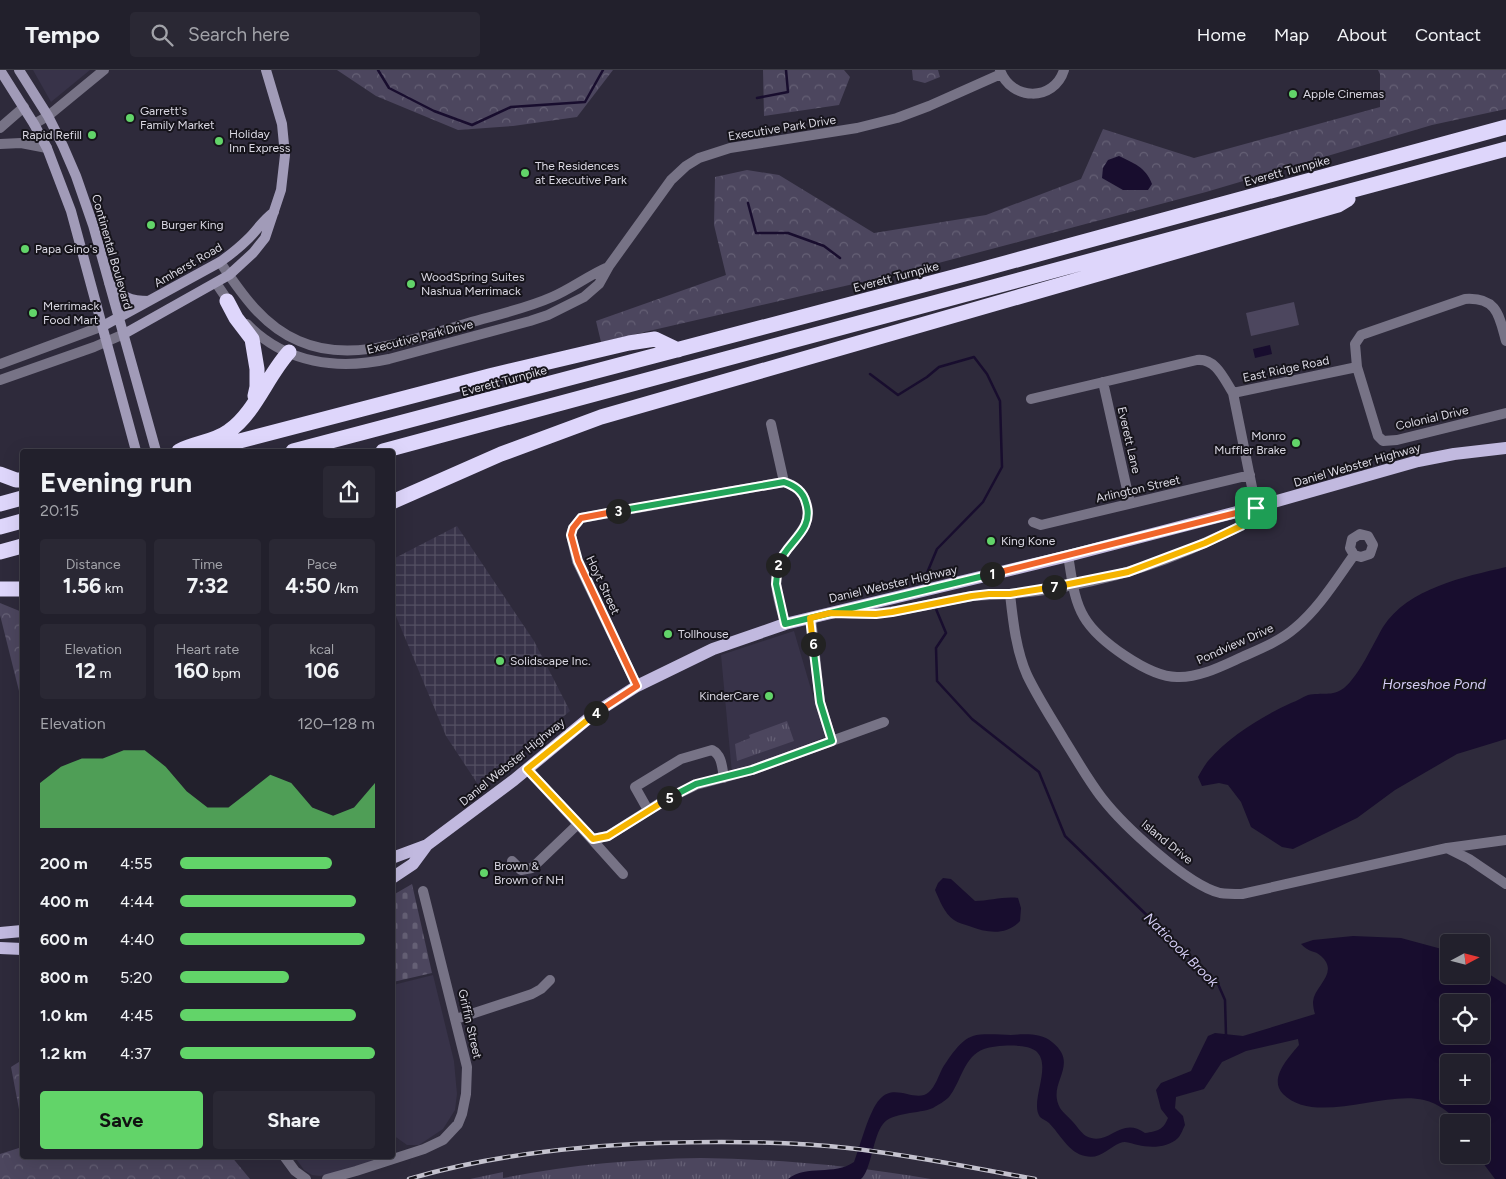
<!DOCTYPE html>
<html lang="en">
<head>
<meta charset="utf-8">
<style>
  body { margin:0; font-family:Figtree,sans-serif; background:#2a2834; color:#f1f3f6; height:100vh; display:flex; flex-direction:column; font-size:19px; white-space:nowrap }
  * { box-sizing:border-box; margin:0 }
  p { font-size:16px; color:#a2a3a9 }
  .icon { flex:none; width:28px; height:28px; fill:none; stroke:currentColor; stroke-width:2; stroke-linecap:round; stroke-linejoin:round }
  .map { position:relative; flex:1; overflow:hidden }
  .drawer { position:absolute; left:20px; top:379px; width:375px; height:710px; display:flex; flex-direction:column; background:#22202c; border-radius:5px; box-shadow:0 5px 20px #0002,0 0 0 1px #3f3e48 }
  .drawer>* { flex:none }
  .needle { width:32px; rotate:83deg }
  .fabs { position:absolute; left:1440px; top:864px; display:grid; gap:10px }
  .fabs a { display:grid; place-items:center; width:50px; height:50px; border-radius:5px; background:#22202c; box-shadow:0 5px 20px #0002,0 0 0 1px #3f3e48; font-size:25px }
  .pin { position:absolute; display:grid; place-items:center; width:42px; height:42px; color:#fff; margin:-21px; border-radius:10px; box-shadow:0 2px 8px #0006 }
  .km { position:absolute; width:25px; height:25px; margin:-12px; border-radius:50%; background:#222; color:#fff; font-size:14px; line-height:25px; text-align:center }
  .round { display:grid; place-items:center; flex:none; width:52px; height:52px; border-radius:5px; background:#2a2834 }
  .head { display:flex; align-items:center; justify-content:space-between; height:85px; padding:0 20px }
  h1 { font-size:28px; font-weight:700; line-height:38px }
  .stats { display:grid; grid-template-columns:repeat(3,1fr); gap:8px; height:85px; padding:5px 20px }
  .stats div { display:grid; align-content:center; border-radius:5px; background:#2a2834; text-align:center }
  .stats b { font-size:21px; font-weight:700 }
  .stats small { font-size:14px; font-weight:400 }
  .stats p { font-size:14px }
  .chart { height:140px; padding:10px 20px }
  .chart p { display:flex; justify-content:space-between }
  .chart svg { width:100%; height:90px; margin-top:5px; fill:#62d469; opacity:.7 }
  .cta { display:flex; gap:10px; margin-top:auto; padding:10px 20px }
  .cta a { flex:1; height:58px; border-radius:5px; background:#62d469; color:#111; font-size:20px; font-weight:700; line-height:58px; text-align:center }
  .cta a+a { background:#2a2834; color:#f1f3f6 }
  ul { padding:0 20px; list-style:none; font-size:16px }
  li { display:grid; grid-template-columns:80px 60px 1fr; align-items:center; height:38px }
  li i { height:12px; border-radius:6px; background:#62d469 }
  header { display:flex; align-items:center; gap:30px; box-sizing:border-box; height:70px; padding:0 25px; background:#22202c; border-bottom:1px solid #3f3e48 }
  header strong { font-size:24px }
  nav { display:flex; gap:28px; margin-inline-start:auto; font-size:18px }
  .search { width:350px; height:45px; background:#2a2834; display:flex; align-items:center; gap:12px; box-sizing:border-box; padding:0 18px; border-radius:5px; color:#a2a3a9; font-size:19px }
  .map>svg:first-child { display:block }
</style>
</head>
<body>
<header>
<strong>Tempo</strong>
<div class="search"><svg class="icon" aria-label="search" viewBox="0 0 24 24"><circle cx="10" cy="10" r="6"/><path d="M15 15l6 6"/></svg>Search here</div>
<nav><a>Home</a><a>Map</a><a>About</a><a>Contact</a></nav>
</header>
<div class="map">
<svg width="1506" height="1109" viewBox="0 0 1506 1109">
  <defs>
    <pattern id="industrial-grid" width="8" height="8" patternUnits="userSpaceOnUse" patternTransform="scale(1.25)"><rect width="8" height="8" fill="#383349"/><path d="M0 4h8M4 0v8" fill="none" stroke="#545063"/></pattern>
    <pattern id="grass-tufts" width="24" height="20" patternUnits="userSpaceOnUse" patternTransform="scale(1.25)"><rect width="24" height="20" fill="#4c465e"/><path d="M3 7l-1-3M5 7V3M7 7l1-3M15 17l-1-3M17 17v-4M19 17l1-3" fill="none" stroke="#656075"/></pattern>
    <pattern id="forest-crowns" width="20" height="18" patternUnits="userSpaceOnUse" patternTransform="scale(1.25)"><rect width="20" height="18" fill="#4c465e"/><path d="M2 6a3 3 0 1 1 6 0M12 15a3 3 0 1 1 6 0" fill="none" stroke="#656075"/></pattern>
    <pattern id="cemetery-stones" width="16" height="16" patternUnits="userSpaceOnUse" patternTransform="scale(1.25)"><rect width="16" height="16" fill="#4c465e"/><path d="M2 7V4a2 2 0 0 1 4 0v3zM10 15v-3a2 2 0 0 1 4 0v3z" fill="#656075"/></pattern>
  </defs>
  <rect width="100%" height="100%" fill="#2e2a3b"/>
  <path fill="#383349" d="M33,0H90L51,32Z
    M794,561L825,667L732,704L721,585Z
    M433,905L454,991L457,1024L455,1040L443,1059L419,1075H407L393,1065V915Z
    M294,1086H376L371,1092L344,1101L320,1106L312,1105L304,1100Z"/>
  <path fill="url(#industrial-grid)" d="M457,456L534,571L570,641L479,716L446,666L393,539V489Z"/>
  <path fill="url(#grass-tufts)" d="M787,651L794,671L737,691L735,674L750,668L749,665Z
    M701,1088C779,1089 855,1096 931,1109H470L503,1102V1108C569,1095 634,1089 701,1088Z"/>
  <path fill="url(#forest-crowns)" d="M337,0H613L577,47L513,56L458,60L376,26Z
    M763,0H844L850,7L839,35L764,46Z
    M912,0H938L940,7L925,13L913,10Z
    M1378,0H1506V39L1432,55L1206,122L897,204L601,272L596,251L726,205L714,155L715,107L747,100L779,105L874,163L986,145L1081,109L1103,59L1194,88L1380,37V4Z
    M0,533L22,542V633L0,545Z
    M22,990V1055L11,997Z
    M22,1077V1086H231L250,1109H0V1084Z"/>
  <path fill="url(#cemetery-stones)" d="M412,814L432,903L393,912V825Z"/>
  <path fill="#4c465e" d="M1294,232L1299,255L1251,266L1246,243Z"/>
  <path fill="#180d2e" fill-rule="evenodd" d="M1119,86C1133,93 1146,97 1152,114L1148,120H1123L1102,108L1103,98L1108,90Z
    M1270,275L1272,284L1255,288L1253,279Z
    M1506,497V669L1457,684L1395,720L1357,748L1293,779L1282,777L1251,757L1241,732L1228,715L1219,713L1202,716L1198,707C1201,702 1204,696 1208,691C1230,666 1261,647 1291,633C1297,631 1303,627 1308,625C1322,622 1332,627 1344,618C1359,606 1373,574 1383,557C1408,518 1464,507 1506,497Z
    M943,808L951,809L975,831C989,831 1005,826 1018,828L1021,838L1020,851C1006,866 987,863 969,856C964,854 958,853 954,850C944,843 940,831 935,820L938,813Z
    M1353,866L1401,868L1449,881V905H1481V899L1506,915V1109H1495L1477,1085H1481V1052H1459C1450,1043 1438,1033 1424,1030C1384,1020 1315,1056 1283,1024C1268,1009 1289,987 1299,975L1298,969L1246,981L1222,992L1204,1019L1176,1027L1175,1038L1183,1046L1185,1055C1183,1059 1181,1065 1178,1068C1168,1078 1150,1078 1138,1075C1132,1074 1126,1070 1120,1073C1108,1078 1100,1090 1085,1086C1069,1083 1060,1064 1049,1053C1047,1051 1042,1049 1040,1047C1029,1032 1053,996 1036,981C1026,973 996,975 984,979C964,986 961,1012 949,1027C945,1031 938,1035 933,1038C919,1044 892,1042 883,1054C873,1066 871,1101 861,1109H788C807,1094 834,1106 854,1092C860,1077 869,1040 880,1029C895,1012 916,1034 929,1022C935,1017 939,1005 942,999C949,988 960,970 973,966C983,963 1001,965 1011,965C1025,964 1041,963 1052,972C1081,995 1046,1013 1060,1038C1063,1043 1069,1047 1073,1052C1077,1056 1081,1063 1086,1066C1109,1078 1120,1045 1145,1063C1158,1061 1163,1060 1168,1048L1161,1039L1156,1020L1161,1013L1191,1001L1208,966L1215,963L1243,966L1315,944C1314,941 1313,936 1313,932C1314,916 1340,903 1321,886C1315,880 1309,883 1301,874L1313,870ZM1449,932H1481V965H1449ZM1481,992V1025H1449V992Z"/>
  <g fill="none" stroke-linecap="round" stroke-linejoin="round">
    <path stroke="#180d2e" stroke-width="2.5" d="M378,0L389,18L434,41L472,55L511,37L585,32L603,0
      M757,28L788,22L786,0
      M748,133L756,163H788L824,176L840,188
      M870,304L898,325L927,307L939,297L974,287L987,304L1000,331L1002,397L983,432L937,479L927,503
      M936,539L946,563L936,578L937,611L972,649L1039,702L1065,766L1218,914L1225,930L1226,965L1225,967"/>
    <path stroke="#777386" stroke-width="10" d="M1000,0C1011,31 1054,32 1064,0
      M34,54L48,46L104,0
      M0,58L24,37
      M0,74L21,73L47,78
      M220,192C241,223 263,256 299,271C353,295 415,268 468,253C496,245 525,239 552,227C571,219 589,205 608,197
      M216,213L231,235
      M247,254C286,294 338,300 389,289L530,251L548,245L584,227L599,214L609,196L671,110L686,96L699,88L730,78L857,58L897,48L929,36L1001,4
      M0,294L103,256
      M1357,297L1378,366L1383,371L1397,370L1506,343
      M0,310L94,277L124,264
      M1103,312L1130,433
      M1031,329L1197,290C1216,288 1224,309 1233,323L1357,297L1355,274L1361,265L1465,229C1497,227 1499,245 1506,271
      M771,354L784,412
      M1033,452L1041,455L1250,405
      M1068,486C1072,507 1073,528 1084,547C1098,571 1149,607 1177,607C1199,608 1222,596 1242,587C1260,579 1280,571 1295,558C1319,538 1336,510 1354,485L1361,487L1370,484L1373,475L1368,466L1360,464L1352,469L1350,478L1354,485
      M1010,524C1013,551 1016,580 1027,605C1038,628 1052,649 1065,671C1077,690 1088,710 1102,728C1123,755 1187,815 1220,823C1227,824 1235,824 1242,824L1447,778L1506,770
      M844,543C856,543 868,544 879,543C910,540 941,531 972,526C985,525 998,525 1010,524C1080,518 1152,499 1215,468C1231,461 1249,455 1256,437L1233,323
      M811,548L820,633L832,671
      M637,616L577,491L571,465L573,458L581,448L784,412C795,415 802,421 806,432C816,460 785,472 778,496C772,515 781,536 785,554
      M648,740L635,717L681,689L712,680C722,685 722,697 724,708
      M578,754L623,804
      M593,769L608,766L663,731L696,715L752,700L884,652
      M1447,778L1469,789L1506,814
      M512,791L521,800L532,798L578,754L527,699
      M456,949L532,924L541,919L550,910
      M284,1086L295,1101L306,1109
      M327,1109L356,1101L424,1079L443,1070L458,1054L462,1044L466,1024L467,997L423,821"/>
    <path stroke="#a19bb8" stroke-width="10" d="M0,0L34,54L47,78L71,141L136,381
      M19,0L48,46L63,76L76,106L93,155L156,381
      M109,213C123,227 129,231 149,231
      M103,256L220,192C230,185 240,177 249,168C258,159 263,150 274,142
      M124,264L229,205L253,183L265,168L281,120L285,85L282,54L266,0"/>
    <path stroke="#c1b9df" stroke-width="12" d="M392,788L427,775
      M392,808L413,794L427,775L514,710L595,643L637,616L713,579L785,554L1068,486L1256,437L1418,391L1454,384L1506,378
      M0,863L22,861
      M0,878L22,879"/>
    <path stroke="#ded6fb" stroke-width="15" d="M227,231L236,248L252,269L257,299V317L255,326
      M179,381C194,373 214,372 229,361C255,343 267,306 289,282
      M201,381L493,305L629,273L655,269L678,280
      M293,381L976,201L1506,57
      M383,381L1506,79
      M0,404L16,410H22
      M392,432L501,384L601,347L1338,135L1348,129
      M0,434L22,428
      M0,457L22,451
      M0,482L22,476
      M0,519H22"/>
    <g stroke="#c4c2ce" stroke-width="4.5">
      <path id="rail" d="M409,1109C490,1085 575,1076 659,1073C722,1071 785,1071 848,1078C911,1085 973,1098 1035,1109"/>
    </g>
    <use href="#rail" stroke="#16141b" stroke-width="2.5" stroke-dasharray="8" stroke-linecap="butt"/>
  </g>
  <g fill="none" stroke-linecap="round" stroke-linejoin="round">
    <g stroke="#fff" stroke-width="10">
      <path id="split-1" d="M992,504L1256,438"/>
    </g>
    <g stroke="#fff" stroke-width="10">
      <path id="split-2" d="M778,495L776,514L785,554L992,504"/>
    </g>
    <g stroke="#fff" stroke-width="10">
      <path id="split-3" d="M618,441L784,412C795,416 803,421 806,433C815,461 787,471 778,495"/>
    </g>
    <g stroke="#fff" stroke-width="10">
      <path id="split-4" d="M596,643L637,616L578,491L571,465L573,458L581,448L618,441"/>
    </g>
    <g stroke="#fff" stroke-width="10">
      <path id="split-5" d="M596,643L527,699L593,769L608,766L669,728"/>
    </g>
    <g stroke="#fff" stroke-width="10">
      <path id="split-6" d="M669,728L696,714L752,700L832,671L820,632L813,574"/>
    </g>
    <g stroke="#fff" stroke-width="10">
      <path id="split-7" d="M813,574L810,548L830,543L876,544L892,542L972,526L989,524H1010L1054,517"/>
    </g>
    <g stroke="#fff" stroke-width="10">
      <path id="split-8" d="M1054,517L1128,502L1205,473L1241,456L1254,444L1256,438"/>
    </g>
    <use href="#split-1" stroke="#f0652b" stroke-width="6"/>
    <use href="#split-2" stroke="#22a559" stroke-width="6"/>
    <use href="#split-3" stroke="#22a559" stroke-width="6"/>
    <use href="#split-4" stroke="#f0652b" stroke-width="6"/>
    <use href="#split-5" stroke="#f5b400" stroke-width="6"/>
    <use href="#split-6" stroke="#22a559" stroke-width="6"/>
    <use href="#split-7" stroke="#f5b400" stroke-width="6"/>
    <use href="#split-8" stroke="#f5b400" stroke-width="6"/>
  </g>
  <g fill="#62d469" stroke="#16141b" stroke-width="2">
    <circle cx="1293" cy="24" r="5"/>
    <circle cx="130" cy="48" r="5"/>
    <circle cx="92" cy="65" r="5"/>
    <circle cx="219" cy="71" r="5"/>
    <circle cx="525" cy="103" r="5"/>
    <circle cx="151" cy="155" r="5"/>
    <circle cx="25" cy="179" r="5"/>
    <circle cx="411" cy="214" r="5"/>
    <circle cx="33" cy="243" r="5"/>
    <circle cx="1296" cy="373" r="5"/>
    <circle cx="991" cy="471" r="5"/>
    <circle cx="668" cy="564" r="5"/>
    <circle cx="500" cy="591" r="5"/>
    <circle cx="769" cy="626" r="5"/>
    <circle cx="484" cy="803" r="5"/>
  </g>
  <g text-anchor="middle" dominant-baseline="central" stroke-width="4" stroke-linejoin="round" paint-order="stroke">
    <g font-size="12" fill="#dad8e3" stroke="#16141b" text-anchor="start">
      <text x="1303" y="24">Apple Cinemas</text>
      <text x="140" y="41">Garrett's<tspan x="140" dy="14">Family Market</tspan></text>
      <text x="229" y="64">Holiday<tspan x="229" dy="14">Inn Express</tspan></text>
      <text x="82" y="65" text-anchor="end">Rapid Refill</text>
      <text x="535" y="96">The Residences<tspan x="535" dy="14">at Executive Park</tspan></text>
      <text x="161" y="155">Burger King</text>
      <text x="35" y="179">Papa Gino's</text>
      <text x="421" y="207">WoodSpring Suites<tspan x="421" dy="14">Nashua Merrimack</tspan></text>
      <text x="43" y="236">Merrimack<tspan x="43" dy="14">Food Mart</tspan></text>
      <text x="1286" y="366" text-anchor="end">Monro<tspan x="1286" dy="14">Muffler Brake</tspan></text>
      <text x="1001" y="471">King Kone</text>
      <text x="678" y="564">Tollhouse</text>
      <text x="510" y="591">Solidscape Inc.</text>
      <text x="759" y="626" text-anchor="end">KinderCare</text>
      <text x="494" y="796">Brown &amp;<tspan x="494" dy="14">Brown of NH</tspan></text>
    </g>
    <g font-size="12" fill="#dad8e3" stroke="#16141b">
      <text transform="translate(782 58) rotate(-9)">Executive Park Drive</text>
      <text transform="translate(1287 101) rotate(-15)">Everett Turnpike</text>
      <text transform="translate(112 182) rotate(74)">Continental Boulevard</text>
      <text transform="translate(188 195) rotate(-30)">Amherst Road</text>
      <text transform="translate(896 207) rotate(-15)">Everett Turnpike</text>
      <text transform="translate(420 267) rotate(-14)">Executive Park Drive</text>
      <text transform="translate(1286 299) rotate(-12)">East Ridge Road</text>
      <text transform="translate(504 311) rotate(-15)">Everett Turnpike</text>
      <text transform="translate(1432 348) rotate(-13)">Colonial Drive</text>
      <text transform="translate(1129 370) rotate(77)">Everett Lane</text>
      <text transform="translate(1357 395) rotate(-16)">Daniel Webster Highway</text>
      <text transform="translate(1138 419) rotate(-13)">Arlington Street</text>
      <text transform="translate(893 514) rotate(-13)">Daniel Webster Highway</text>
      <text transform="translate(603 515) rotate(65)">Hoyt Street</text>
      <text transform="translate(1235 574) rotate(-24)">Pondview Drive</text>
      <text transform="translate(512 692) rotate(-39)">Daniel Webster Highway</text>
      <text transform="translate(1167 772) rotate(39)">Island Drive</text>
      <text transform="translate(470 954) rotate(77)">Griffin Street</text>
    </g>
    <g font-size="14" font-style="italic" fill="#d6cef6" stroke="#16141b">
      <text x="1434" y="614">Horseshoe Pond</text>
      <text transform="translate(1181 880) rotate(45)">Naticook Brook</text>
    </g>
  </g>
</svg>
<div class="fabs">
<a><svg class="needle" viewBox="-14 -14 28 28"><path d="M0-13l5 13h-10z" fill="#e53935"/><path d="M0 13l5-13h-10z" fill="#a2a3a9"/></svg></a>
<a><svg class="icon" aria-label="locate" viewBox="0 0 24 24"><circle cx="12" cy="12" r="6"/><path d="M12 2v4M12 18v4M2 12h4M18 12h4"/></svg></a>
<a>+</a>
<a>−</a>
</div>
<div class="pin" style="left:1256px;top:438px;background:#1e9e55"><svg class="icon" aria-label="arrive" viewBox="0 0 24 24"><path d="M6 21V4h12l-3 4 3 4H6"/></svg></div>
<b class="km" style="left:992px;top:504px">1</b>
<b class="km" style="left:778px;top:495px">2</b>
<b class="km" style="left:618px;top:441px">3</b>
<b class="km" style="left:596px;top:643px">4</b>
<b class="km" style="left:669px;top:728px">5</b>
<b class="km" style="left:813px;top:574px">6</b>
<b class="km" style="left:1054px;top:517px">7</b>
<section class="drawer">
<div class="head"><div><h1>Evening run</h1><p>20:15</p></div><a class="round"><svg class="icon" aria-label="share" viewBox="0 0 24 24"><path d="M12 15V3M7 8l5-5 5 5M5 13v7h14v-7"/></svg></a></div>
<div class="stats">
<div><p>Distance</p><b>1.56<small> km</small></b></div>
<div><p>Time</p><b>7:32</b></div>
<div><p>Pace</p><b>4:50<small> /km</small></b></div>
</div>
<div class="stats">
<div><p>Elevation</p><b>12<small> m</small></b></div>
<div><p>Heart rate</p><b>160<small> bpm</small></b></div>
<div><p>kcal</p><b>106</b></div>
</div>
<div class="chart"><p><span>Elevation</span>120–128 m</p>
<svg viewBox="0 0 160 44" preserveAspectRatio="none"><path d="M0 44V22L10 14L20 10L30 10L40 6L50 6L60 14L70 26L80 34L90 34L100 26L110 18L120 22L130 34L140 38L150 34L160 22V44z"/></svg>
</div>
<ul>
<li><b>200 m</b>4:55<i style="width:78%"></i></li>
<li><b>400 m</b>4:44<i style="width:90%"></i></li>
<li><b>600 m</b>4:40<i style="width:95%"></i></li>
<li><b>800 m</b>5:20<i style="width:56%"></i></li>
<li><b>1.0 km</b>4:45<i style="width:90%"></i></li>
<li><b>1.2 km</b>4:37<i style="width:100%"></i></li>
</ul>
<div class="cta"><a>Save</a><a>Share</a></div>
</section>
</div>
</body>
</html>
